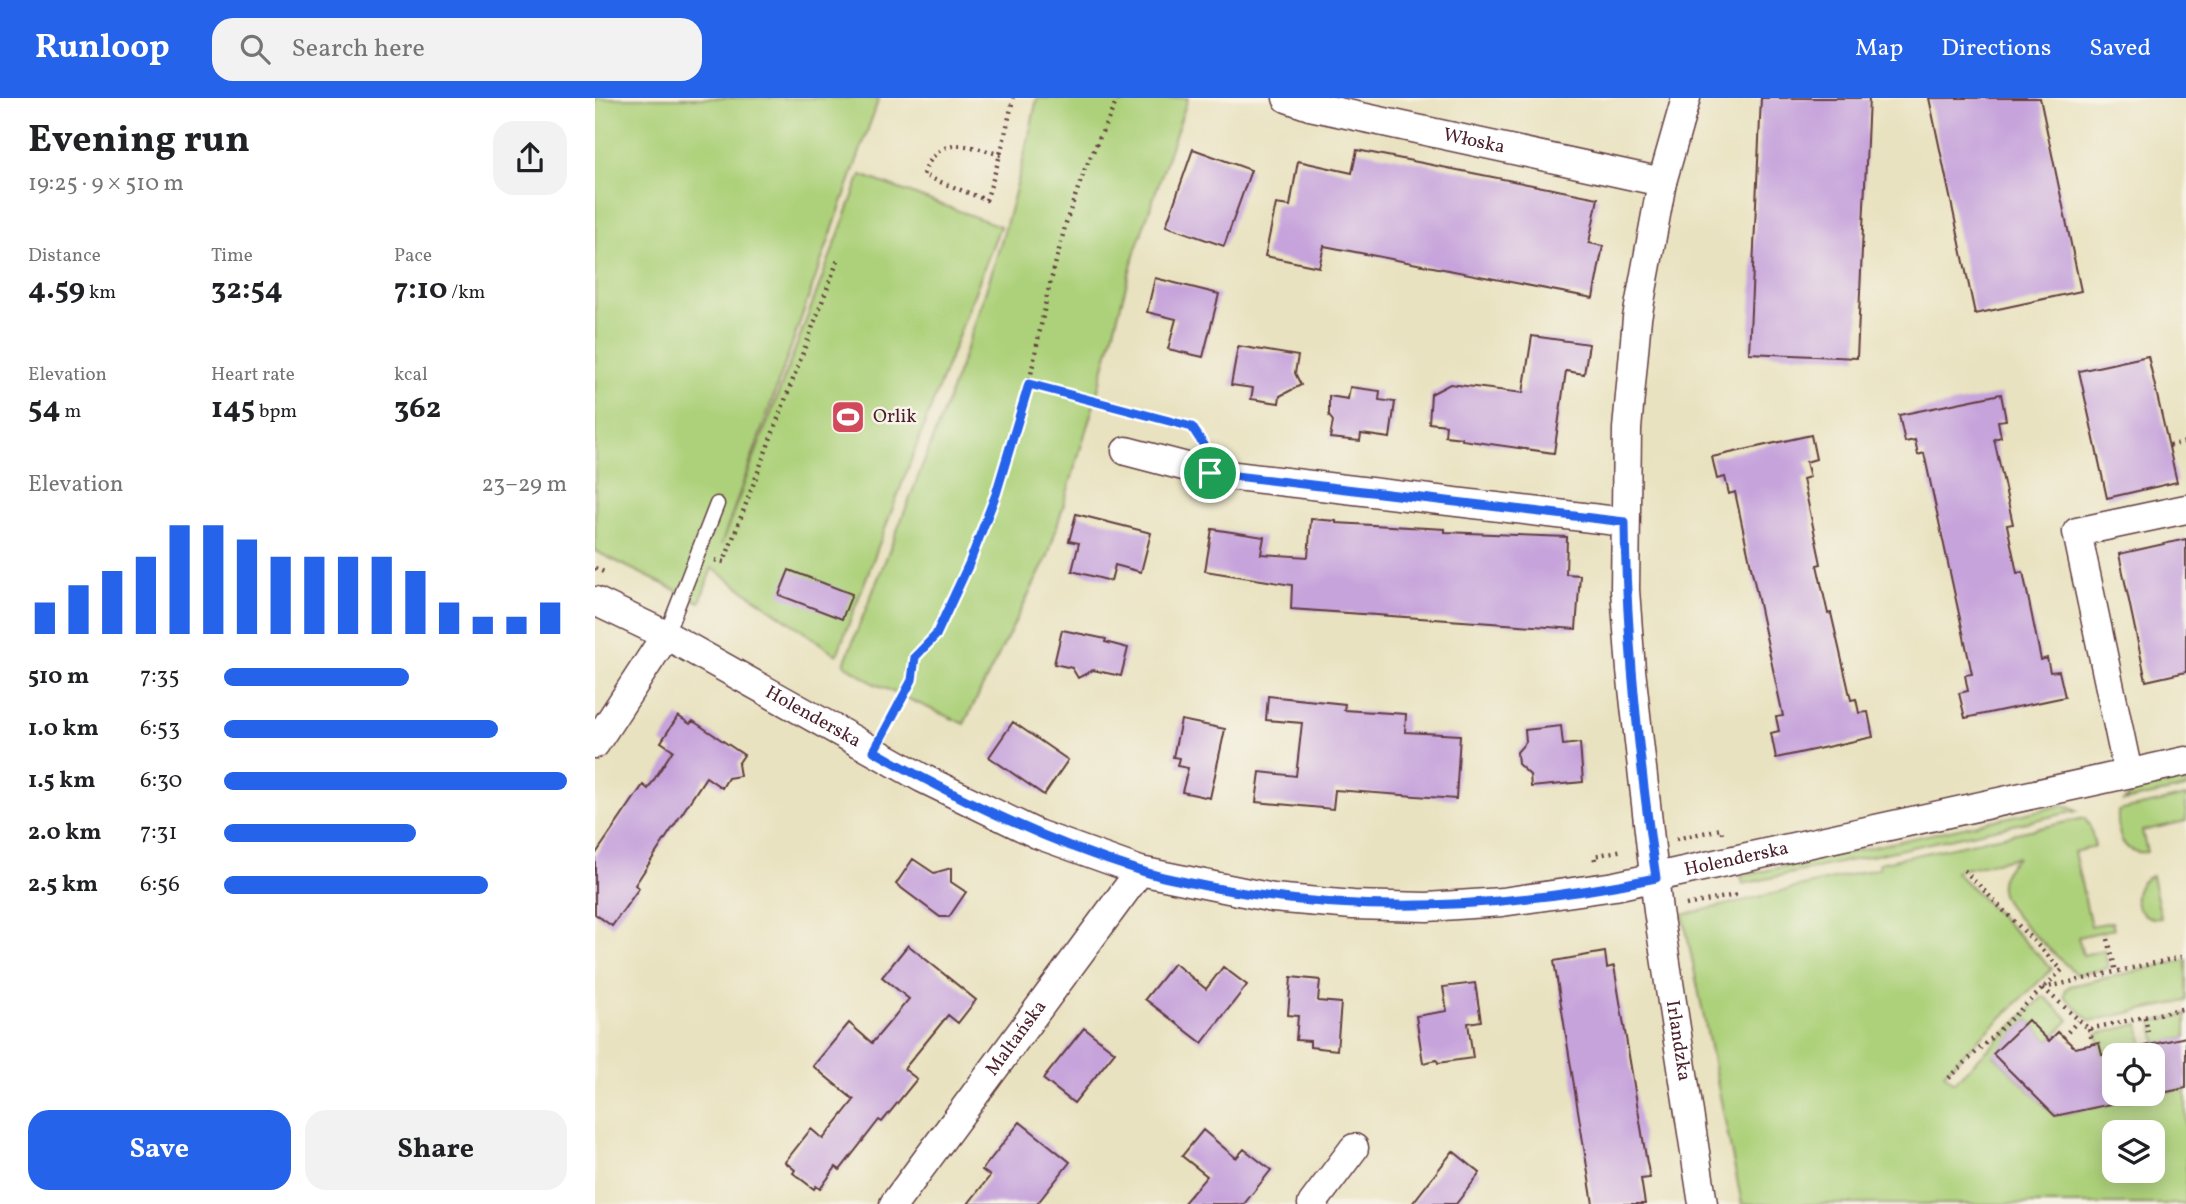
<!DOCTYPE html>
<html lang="en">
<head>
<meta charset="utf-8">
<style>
  body { margin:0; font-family:Vollkorn,serif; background:#f2f2f2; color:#202124; height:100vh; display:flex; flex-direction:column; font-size:26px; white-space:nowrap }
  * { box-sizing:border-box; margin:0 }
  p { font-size:23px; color:#757577 }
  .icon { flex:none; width:38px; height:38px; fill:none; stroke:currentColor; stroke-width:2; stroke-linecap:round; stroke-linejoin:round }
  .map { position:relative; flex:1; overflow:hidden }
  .side { display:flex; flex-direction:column; background:#fff; width:595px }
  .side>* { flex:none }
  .fabs { position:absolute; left:1507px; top:945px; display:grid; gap:14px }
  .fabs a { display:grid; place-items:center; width:63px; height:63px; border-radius:14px; background:#fff; box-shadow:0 4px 18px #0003; font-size:35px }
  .pin { position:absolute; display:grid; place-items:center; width:60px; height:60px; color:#fff; margin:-30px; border:4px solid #fff; border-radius:50%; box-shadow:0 2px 7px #0007 }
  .round { display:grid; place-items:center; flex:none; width:74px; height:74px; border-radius:21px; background:#f2f2f2 }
  .head { display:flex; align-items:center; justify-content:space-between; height:119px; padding:0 28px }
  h1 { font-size:38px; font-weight:700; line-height:52px }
  .metrics { display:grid; grid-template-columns:repeat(3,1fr); gap:10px; height:119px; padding:7px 28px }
  .metrics div { display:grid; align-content:center }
  .metrics b { font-size:30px; font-weight:700 }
  .metrics small { font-size:19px; font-weight:400 }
  .metrics p { font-size:19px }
  .chart { height:196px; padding:14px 28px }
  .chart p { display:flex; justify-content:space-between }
  .chart svg { width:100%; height:126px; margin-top:7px; stroke:#2563eb; stroke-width:6 }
  .primary-button { display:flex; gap:14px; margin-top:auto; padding:14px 28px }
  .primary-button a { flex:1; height:80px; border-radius:21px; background:#2563eb; color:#fff; font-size:28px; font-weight:700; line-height:80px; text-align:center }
  .primary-button a+a { background:#f2f2f2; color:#202124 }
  ul { padding:0 28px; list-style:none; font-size:23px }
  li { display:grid; grid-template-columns:112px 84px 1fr; align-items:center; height:52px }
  li i { height:18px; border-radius:9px; background:#2563eb }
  header { display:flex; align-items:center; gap:42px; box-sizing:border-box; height:98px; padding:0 35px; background:#2563eb; color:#fff }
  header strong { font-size:33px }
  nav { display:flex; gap:38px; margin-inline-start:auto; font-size:24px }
  .search { width:490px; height:63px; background:#f2f2f2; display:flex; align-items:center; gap:18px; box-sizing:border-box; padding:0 24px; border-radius:21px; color:#757577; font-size:26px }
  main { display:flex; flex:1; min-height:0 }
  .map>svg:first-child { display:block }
</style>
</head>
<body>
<header>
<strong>Runloop</strong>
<div class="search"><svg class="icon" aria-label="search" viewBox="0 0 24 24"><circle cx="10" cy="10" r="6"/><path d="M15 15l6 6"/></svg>Search here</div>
<nav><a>Map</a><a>Directions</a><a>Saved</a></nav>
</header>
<main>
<section class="side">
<div class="head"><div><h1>Evening run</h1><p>19:25 · 9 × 510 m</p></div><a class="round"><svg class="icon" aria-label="share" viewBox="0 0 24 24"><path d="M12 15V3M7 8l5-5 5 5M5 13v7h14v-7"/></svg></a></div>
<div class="metrics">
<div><p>Distance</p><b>4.59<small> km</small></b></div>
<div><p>Time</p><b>32:54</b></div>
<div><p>Pace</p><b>7:10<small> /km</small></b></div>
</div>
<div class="metrics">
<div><p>Elevation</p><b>54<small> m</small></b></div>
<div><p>Heart rate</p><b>145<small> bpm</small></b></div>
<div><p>kcal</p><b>362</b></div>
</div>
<div class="chart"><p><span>Elevation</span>23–29 m</p>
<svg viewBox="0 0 160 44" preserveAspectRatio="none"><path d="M5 44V33M15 44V27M25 44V22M35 44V17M45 44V6M55 44V6M65 44V11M75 44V17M85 44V17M95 44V17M105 44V17M115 44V22M125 44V33M135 44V38M145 44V38M155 44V33"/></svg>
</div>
<ul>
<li><b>510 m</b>7:35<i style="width:54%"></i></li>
<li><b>1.0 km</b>6:53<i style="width:80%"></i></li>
<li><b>1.5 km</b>6:30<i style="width:100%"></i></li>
<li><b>2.0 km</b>7:31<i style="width:56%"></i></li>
<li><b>2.5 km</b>6:56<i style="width:77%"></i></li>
</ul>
<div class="primary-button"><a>Save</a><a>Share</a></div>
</section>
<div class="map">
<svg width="1591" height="1106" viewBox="0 0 1591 1106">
  <rect width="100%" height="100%" fill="#f7f3e8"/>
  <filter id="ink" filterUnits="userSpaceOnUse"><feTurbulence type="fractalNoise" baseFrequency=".0143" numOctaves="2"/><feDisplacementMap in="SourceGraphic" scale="14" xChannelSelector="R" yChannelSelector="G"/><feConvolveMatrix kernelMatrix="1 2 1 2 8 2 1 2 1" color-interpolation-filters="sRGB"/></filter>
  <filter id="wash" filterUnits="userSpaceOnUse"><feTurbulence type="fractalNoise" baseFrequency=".00686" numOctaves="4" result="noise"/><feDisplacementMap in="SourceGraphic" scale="28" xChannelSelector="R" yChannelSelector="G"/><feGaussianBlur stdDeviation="1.57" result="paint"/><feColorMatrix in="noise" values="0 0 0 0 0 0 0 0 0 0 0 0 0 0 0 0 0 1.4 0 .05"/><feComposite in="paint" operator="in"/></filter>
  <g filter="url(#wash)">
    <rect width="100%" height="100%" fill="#e9e2c0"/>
    <path fill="#add17a" stroke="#7c7852" stroke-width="2" fill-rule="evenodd" d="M0,0H284L126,447L266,77L405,128L242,557L117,470L105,504L0,453Z
      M442,0H593L540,154L500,303L453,458L369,626L278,585L249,566C322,380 403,197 442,0Z
      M1591,680V690L1529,703L1541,691Z
      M1591,698V723L1547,733L1552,754C1525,757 1522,734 1523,713Z
      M1468,707L1482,713L1148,786L1146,778Z
      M1490,720L1496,731L1500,749L1479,754L1496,828L1517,824L1519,831L1483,839L1488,857L1509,852L1513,870L1482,877C1466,861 1412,816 1407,796C1402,780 1412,768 1423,759L1360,773L1457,871L1349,975L1359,984L1449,898L1474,922L1454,943L1433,922L1399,957L1460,1018L1591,990V1106H1147L1088,817L1284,770V765ZM1519,1034H1558V1073H1519Z
      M1557,778L1566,820C1538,824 1531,787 1557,778Z
      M1591,862V903L1495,923L1469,898L1471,891L1475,888Z
      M1591,916V939L1562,946L1557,924Z
      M1544,926L1549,949L1507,957L1502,936Z"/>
    <g id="blocks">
      <path fill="#c6a3db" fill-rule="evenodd" d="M1166,0H1274L1262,260L1154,255Z
        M1334,0H1445L1486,193L1380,216Z
        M598,51L656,72L629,148L571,128Z
        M762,52L1003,100L994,145L1008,148L998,200L729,148L724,169L670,158L681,106L695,108L703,63L757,75Z
        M560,180L624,196L608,259L573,251L581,221L552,214Z
        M937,238L994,246L989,276L971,273L959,355L867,342V340L850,338L851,327L834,325L836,296L855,286L928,295Z
        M643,248L703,258L700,275L706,287L685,298L684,305L656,301L658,290L636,287Z
        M1553,258L1582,384L1512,400L1484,273Z
        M755,289L785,293L784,302L800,304L795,340L766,336L765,343L735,340L738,323L734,318V298L753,301Z
        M1406,296L1411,322L1403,323L1406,339L1399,341L1418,426L1412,427L1422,475L1428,474L1446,562L1452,560L1455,574L1464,573L1470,599L1370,620L1364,595L1373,593L1370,577L1377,576L1366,525L1329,355L1323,357L1320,342L1310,344L1304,317Z
        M1216,337L1221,361L1211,364L1215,379L1208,381L1226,466L1222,467L1233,516L1236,515L1256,602L1261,601L1264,615L1273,614L1278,639L1181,660L1176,635L1184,633L1181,619L1188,618L1140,394L1134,396L1130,379L1122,381L1117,359Z
        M481,416L556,435L546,474L520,467L516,483L477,473L484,445L474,443Z
        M716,421L741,423V425L850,431V434L972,439L971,476L985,477L981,531L696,511L697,487L610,473L617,431L669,439L666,456L713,459Z
        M1591,441V574L1551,583L1524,456Z
        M194,472L257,496L247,521L184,497Z
        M467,532L511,541L510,544L533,550L526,578L498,572L483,580L477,570L459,566Z
        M673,598L750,606L749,612L811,616L810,634L865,637L861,701L740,692L738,711L661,704L665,674L701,678L707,625L671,622Z
        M83,618L95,626L98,623L149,657L143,666L145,678L133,680L127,690L111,679L40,787L44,790L17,828L0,816V757L48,687L53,691L78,652L66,644Z
        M586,622L630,631L615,700L587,694L593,670L582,668L584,660L578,659Z
        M418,624L473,662L449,697L394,659Z
        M966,628L968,647L985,645L988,684L936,689L935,677L923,666L922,654L931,644L930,632Z
        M318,761L339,775L356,770V784L371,794L354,819H345L301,786Z
        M313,847L381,902L363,925L353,917L309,971L322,981L287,1024L284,1022L245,1072L241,1069L225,1091L221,1088L219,1091L198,1075L200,1072L190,1064L216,1031L228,1041L259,1002L218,968L254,925L277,945L314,901L287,879Z
        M1010,854L1012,870L1019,868L1052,1065L1055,1080L1046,1081L1050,1106H998L959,863Z
        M579,865L611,891L628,869L652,887L607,945L550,901Z
        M696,879L725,882L723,903L746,905L742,952L715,949V943L701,942L703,918L693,917Z
        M880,885L886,923L873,925L878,960L843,965L842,962L828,965L821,918L852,913L848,889Z
        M1433,922L1454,943L1463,934L1480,950L1504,945L1507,957L1591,939V990L1460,1018L1398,956ZM1519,957H1558V996H1519Z
        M489,930L520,954L479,1005L448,981Z
        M425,1024L475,1064L442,1106H373L395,1078L387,1072Z
        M608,1032L641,1060L649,1051L676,1072L649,1106H588L612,1078L587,1058Z
        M858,1053L885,1075L861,1106H817Z"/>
    </g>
  </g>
  <g filter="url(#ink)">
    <use href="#blocks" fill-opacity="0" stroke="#623c41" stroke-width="2"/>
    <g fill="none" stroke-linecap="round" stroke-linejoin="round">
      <g stroke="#623c41" stroke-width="17">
        <path id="lane" d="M71,537L122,406"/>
      </g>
      <g stroke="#623c41" stroke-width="31">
        <g id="street">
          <path id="s1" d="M692,0L715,8L1067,84"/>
          <path id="s2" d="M1091,0L1067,84L1042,220L1032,331L1030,492L1036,572L1063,813L1108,1106"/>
          <path d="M531,353L615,375L1030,424"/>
          <path id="s3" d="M0,503L71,537L327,680L442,736L545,773L678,800L758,807L832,809L907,804L1020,788L1591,663"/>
          <path d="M0,646L71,537"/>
          <path d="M1533,675L1482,434L1591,411"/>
          <path id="s4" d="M299,1106L545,773"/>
          <path d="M717,1106L759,1050"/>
        </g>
      </g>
      <path stroke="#623c41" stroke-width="4.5" stroke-dasharray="2 5" stroke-linecap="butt" d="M406,57C371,47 344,35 328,77L391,102C403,68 411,35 418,0
        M434,286L597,329L607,345
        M1574,348L1591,344
        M120,462L129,464L244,159
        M0,470L11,475
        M292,628L317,582L320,559L341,537L374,466L401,396L434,286L452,198L472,121L490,71L523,0
        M1081,741L1126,731L1127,735
        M1000,762L999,758L1028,752
        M1091,807L1140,797L1139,792
        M1513,841L1521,874
        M1448,890L1494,931L1591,910
        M1448,890L1591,858
        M1550,919L1553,934
        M1494,931L1498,946
        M1468,939L1483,923
        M1354,980L1467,872L1369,772"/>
      <use href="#lane" stroke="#fff" stroke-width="14"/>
      <use href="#street" stroke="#fff" stroke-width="28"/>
    </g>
  </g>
  <g fill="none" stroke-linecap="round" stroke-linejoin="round" filter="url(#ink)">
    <g stroke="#fff" stroke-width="14">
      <path id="route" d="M434,286L597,329L614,355L615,375L1030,424C1031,544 1044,662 1061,780C916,810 772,818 626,791C598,785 570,781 543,772C450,743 363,701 279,653L317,582L320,559L341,537L374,466L401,396Z"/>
    </g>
    <use href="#route" stroke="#2563eb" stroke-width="9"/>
  </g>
  <defs>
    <g id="stadium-square" transform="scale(1.75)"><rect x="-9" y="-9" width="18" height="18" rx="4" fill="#d1495b" stroke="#f7f3e8"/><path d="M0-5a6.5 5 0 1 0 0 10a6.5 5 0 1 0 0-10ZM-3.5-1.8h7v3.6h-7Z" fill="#fff"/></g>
  </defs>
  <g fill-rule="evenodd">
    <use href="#stadium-square" x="253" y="319"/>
  </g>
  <g text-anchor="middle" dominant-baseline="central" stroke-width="5" stroke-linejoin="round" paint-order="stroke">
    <g font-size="19" fill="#4a1f2b" stroke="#f7f3e8">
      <text stroke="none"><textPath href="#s1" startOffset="192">Włoska</textPath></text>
      <text stroke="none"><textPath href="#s3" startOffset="247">Holenderska</textPath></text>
      <text stroke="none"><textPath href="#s3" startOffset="1213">Holenderska</textPath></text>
      <text stroke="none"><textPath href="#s4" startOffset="206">Maltańska</textPath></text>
      <text stroke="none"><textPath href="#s2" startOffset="952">Irlandzka</textPath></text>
    </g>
    <g font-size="19" fill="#4a1f2b" stroke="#f7f3e8" text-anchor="start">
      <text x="278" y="319">Orlik</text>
    </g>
  </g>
</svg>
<div class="fabs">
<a><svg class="icon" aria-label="locate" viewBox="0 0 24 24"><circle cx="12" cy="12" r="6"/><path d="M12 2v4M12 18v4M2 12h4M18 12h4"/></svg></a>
<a><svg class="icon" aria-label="layers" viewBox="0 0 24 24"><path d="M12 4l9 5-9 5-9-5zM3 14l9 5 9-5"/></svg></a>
</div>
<div class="pin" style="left:615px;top:375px;background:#1e9e55"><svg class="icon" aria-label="arrive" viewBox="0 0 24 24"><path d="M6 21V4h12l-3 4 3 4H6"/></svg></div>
</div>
</main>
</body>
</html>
